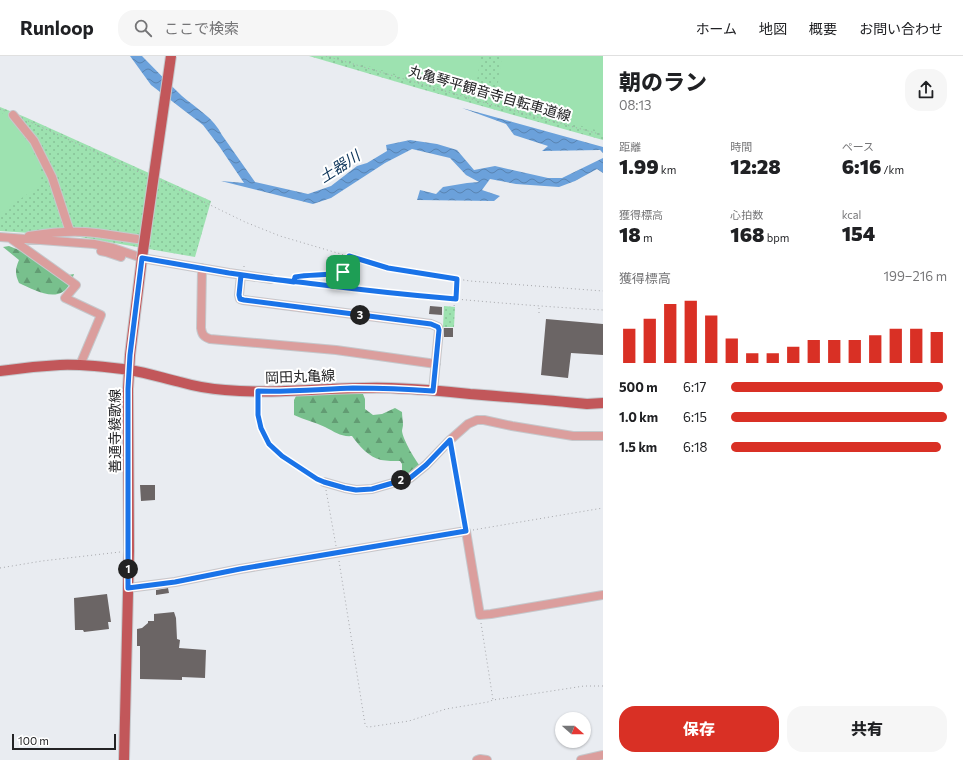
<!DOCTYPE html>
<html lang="ja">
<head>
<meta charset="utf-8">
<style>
  body { margin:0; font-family:Commissioner,"Noto Sans JP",sans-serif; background:#f6f6f6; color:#202124; height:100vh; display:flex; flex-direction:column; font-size:15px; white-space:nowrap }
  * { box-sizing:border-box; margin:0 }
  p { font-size:13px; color:#757577 }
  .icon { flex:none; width:22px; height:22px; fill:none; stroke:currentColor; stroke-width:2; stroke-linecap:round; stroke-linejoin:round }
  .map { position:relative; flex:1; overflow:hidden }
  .side { display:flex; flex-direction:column; background:#fff; width:360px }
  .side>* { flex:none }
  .needle { width:26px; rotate:111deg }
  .tools { position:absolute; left:555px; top:656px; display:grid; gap:8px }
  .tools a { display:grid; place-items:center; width:36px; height:36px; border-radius:50%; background:#fff; box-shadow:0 1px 3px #0004; font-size:20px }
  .scale { position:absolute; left:12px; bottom:10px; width:104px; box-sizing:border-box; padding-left:4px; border:2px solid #232325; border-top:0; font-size:11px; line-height:14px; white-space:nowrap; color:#232325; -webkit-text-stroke:3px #fff; paint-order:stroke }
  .pin { position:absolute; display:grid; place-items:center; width:34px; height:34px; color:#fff; margin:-17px; border-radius:8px; box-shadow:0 2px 6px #0006 }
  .km { position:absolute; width:20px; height:20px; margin:-10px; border-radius:50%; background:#222; color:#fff; font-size:11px; line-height:20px; text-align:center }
  .round { display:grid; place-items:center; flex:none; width:42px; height:42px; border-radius:16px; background:#f6f6f6 }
  .summary { display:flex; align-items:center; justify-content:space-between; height:68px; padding:0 16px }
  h1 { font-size:22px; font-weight:800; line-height:30px }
  .stats { display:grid; grid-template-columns:repeat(3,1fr); gap:6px; height:68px; padding:4px 16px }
  .stats div { display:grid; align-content:center }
  .stats b { font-size:20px; font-weight:800 }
  .stats small { font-size:11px; font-weight:400 }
  .stats p { font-size:11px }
  .chart { height:112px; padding:8px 16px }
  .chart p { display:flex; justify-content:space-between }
  .chart svg { width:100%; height:72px; margin-top:4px; stroke:#d93025; stroke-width:6 }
  .cta { display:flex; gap:8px; margin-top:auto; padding:8px 16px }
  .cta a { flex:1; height:46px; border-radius:16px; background:#d93025; color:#fff; font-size:16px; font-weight:800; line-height:46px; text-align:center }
  .cta a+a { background:#f6f6f6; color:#202124 }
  ul { padding:0 16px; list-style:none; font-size:13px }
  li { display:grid; grid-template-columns:64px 48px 1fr; align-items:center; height:30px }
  li i { height:10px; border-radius:5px; background:#d93025 }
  header { display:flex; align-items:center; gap:24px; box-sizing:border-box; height:56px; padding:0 20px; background:#fff; border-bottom:1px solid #e0e0e0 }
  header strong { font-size:19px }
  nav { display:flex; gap:22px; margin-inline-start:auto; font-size:14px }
  .search { width:280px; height:36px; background:#f6f6f6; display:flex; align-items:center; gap:10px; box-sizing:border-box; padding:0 14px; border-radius:16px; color:#757577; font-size:15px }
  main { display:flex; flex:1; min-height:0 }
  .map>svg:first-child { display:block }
</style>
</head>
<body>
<header>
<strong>Runloop</strong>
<div class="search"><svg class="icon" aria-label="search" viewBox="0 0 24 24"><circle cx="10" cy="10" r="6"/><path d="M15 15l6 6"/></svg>ここで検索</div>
<nav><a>ホーム</a><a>地図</a><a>概要</a><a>お問い合わせ</a></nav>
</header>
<main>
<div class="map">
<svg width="603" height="704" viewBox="0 0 603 704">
  <defs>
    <pattern id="green-dots" width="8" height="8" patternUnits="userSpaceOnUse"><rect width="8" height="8" fill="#9de2b0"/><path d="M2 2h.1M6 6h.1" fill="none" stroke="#87c297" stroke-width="1.8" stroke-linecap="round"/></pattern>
    <pattern id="forest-firs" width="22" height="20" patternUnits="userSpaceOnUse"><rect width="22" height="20" fill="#78c08d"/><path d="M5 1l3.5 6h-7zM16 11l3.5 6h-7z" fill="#629c73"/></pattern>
    <pattern id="water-waves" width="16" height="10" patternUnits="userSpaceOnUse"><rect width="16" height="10" fill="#6ba1db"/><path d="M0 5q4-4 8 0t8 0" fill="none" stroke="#5883b1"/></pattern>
  </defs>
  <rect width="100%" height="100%" fill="#e9ecf1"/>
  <path fill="url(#green-dots)" d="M309,0H603V84L421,33Z
    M0,51L25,61L211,145L195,201L74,180L0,175Z
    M444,250L455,251L454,271H443Z"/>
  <path fill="url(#forest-firs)" d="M9,190L19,194L25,195L63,220L74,218C73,221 72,224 70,227C60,249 34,234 19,227C15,218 15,213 19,204L3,191Z
    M350,337L363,338L365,343V353L373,359L382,358L395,352L402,356C402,360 403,365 403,369C403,370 402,374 402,375C403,384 416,406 422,412L412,419L402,416V408L400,405C394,405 387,405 381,404C369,401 359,390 352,380C341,381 335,376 325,371C315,366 304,364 294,359V344L297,338Z"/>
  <path fill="#9de2b0" d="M333,0H481L474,41Z
    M502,0H603V76L495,46Z
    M0,56L8,60L19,73L39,106L42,119L39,130L0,157Z"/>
  <path fill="url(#water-waves)" d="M130,0H142C155,13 168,27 182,40C196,52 214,62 222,79L255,126L308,138L331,130L357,110L367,107L387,95L386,89L410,84L437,88L457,94L474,114L495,110L548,122H562L603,102V117L597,113L575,125L559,131L516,128L490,123L482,134L500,140L494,145L417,144L420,134L436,138L443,131L467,127L479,126L466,119L450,102L412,93L385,107L331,142L313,148L221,125L244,127L219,90L203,69L151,29Z
    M462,52L603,91V97L600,94L542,95L548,90L514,79L506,68Z"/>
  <path fill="#6b6565" d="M430,250L442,251V259L429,258Z
    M546,263L603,268V299L571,297L568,322L541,319Z
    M444,272H453V281H444Z
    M140,429H155V444L141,445Z
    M168,532L169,537L156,539V534Z
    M107,538L111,566H108L109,573L84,576L83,574H75L74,542Z
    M174,556L176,562L177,583L180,584L179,592L206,594L205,622L182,621V624L140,623V590H137V573L142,572L148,567V565H154V558Z"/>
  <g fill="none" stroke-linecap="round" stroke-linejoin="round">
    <g stroke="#c5c8cc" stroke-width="10">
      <path id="minor" d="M13,59L34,85L52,121L70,176
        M29,180C47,177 67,175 85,176C102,177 120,181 137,183
        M0,181L94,188L113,192L142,202L229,217L271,223
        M10,182L76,229L65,242L101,259L80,309
        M101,195L106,196L121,201
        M202,212L201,272C202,279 204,281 210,283L336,294L436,308
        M241,219L239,239L240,243L243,244L431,268L438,271L439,274L433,335
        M324,426L345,432L356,434L372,433L410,422L426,409L450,384L468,368L477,364H484L512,370L573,380H603
        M128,532L175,526L240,513L466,475L480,559L491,558L603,539
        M477,704L480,703L487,704
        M581,704L603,699"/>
    </g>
    <g stroke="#c5c8cc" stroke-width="12">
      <path id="major" d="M0,315C20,312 40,310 60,309C83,308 107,311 130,314C147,317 163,322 180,326C194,330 210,333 225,334C280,339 336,330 391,332C417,333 444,335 470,338C509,341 548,344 587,348L603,347
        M124,704L129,495L128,333L130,299L142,202"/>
    </g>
    <path stroke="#a5a6aa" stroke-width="1" stroke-dasharray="1 3" stroke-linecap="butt" d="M326,0L489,48L603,79
      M0,53L7,56
      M28,65L145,119
      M161,125L245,166L280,180L388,212L470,225L603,235
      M244,211V207
      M279,224C387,237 495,248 603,254
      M294,225L295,221C311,219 327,219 343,217L348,200
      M454,250L456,243L457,224
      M539,257V250
      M258,344C258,358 260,377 269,389C278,401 304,415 318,423
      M452,394L465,468
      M326,434L336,490
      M473,474L603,452
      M339,505L365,668L367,671H369L409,665L446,653L488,646L493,644
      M0,512L42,505L120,496
      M481,567L493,644L584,630H603"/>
    <use href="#minor" stroke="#db9e9d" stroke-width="8"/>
    <use href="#major" stroke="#c2575a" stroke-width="10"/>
    <g stroke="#c5c8cc" stroke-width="12" stroke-linecap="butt">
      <path id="major-bridge" d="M142,202L171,0"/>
    </g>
    <use href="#major-bridge" stroke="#c2575a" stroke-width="10"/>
  </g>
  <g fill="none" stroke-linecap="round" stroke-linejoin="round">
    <g stroke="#fff" stroke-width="8">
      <path id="route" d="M343,216C327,220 311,218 295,221L294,226L229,217L142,202L130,299L128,333V532L175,526L240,513L466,475L450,384L426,409L410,422L372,433L356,434L345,432L324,426L317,423L282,400L269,388L261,372L258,359V335C290,336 322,333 353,332C380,332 407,333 433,335L439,274L438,271L431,268L244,244L240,243L239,239L241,219C266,223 290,225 315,228C362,234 408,239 456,243L457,223L388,212L349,200L343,216"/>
    </g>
    <use href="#route" stroke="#1a73e8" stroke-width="5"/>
  </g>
  <g text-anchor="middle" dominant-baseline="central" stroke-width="4" stroke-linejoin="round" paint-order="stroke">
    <g font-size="14" fill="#232325" stroke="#fff">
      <text transform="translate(490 37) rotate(16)">丸亀琴平観音寺自転車道線</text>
      <text transform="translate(300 320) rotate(-2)">岡田丸亀線</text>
      <text transform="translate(114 375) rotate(-90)">善通寺綾歌線</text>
    </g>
    <g font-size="15" font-style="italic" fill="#0c3459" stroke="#fff">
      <text transform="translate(339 110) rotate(-33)">土器川</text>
    </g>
  </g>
</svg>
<div class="tools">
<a><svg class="needle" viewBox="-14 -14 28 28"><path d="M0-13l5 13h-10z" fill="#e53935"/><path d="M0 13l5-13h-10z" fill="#757577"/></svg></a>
</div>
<div class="scale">100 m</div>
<div class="pin" style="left:343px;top:216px;background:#1e9e55"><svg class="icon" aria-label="arrive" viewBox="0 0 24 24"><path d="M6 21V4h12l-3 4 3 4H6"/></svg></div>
<b class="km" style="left:128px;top:513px">1</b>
<b class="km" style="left:401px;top:424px">2</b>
<b class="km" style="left:360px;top:259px">3</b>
</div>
<section class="side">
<div class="summary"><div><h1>朝のラン</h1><p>08:13</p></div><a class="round"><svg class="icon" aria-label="share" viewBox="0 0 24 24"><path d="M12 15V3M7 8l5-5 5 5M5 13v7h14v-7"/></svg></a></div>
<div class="stats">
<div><p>距離</p><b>1.99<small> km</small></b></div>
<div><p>時間</p><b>12:28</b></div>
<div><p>ペース</p><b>6:16<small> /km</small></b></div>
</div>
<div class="stats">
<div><p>獲得標高</p><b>18<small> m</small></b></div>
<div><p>心拍数</p><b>168<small> bpm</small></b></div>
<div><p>kcal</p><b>154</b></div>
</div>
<div class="chart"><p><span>獲得標高</span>199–216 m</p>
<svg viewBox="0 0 160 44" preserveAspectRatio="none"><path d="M5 44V23M15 44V17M25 44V8M35 44V6M45 44V15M55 44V29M65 44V38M75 44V38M85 44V34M95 44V30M105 44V30M115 44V30M125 44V27M135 44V23M145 44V23M155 44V25"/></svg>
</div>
<ul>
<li><b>500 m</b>6:17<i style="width:98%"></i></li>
<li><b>1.0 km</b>6:15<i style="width:100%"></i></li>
<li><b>1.5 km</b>6:18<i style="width:97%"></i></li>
</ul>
<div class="cta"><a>保存</a><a>共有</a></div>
</section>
</main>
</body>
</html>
